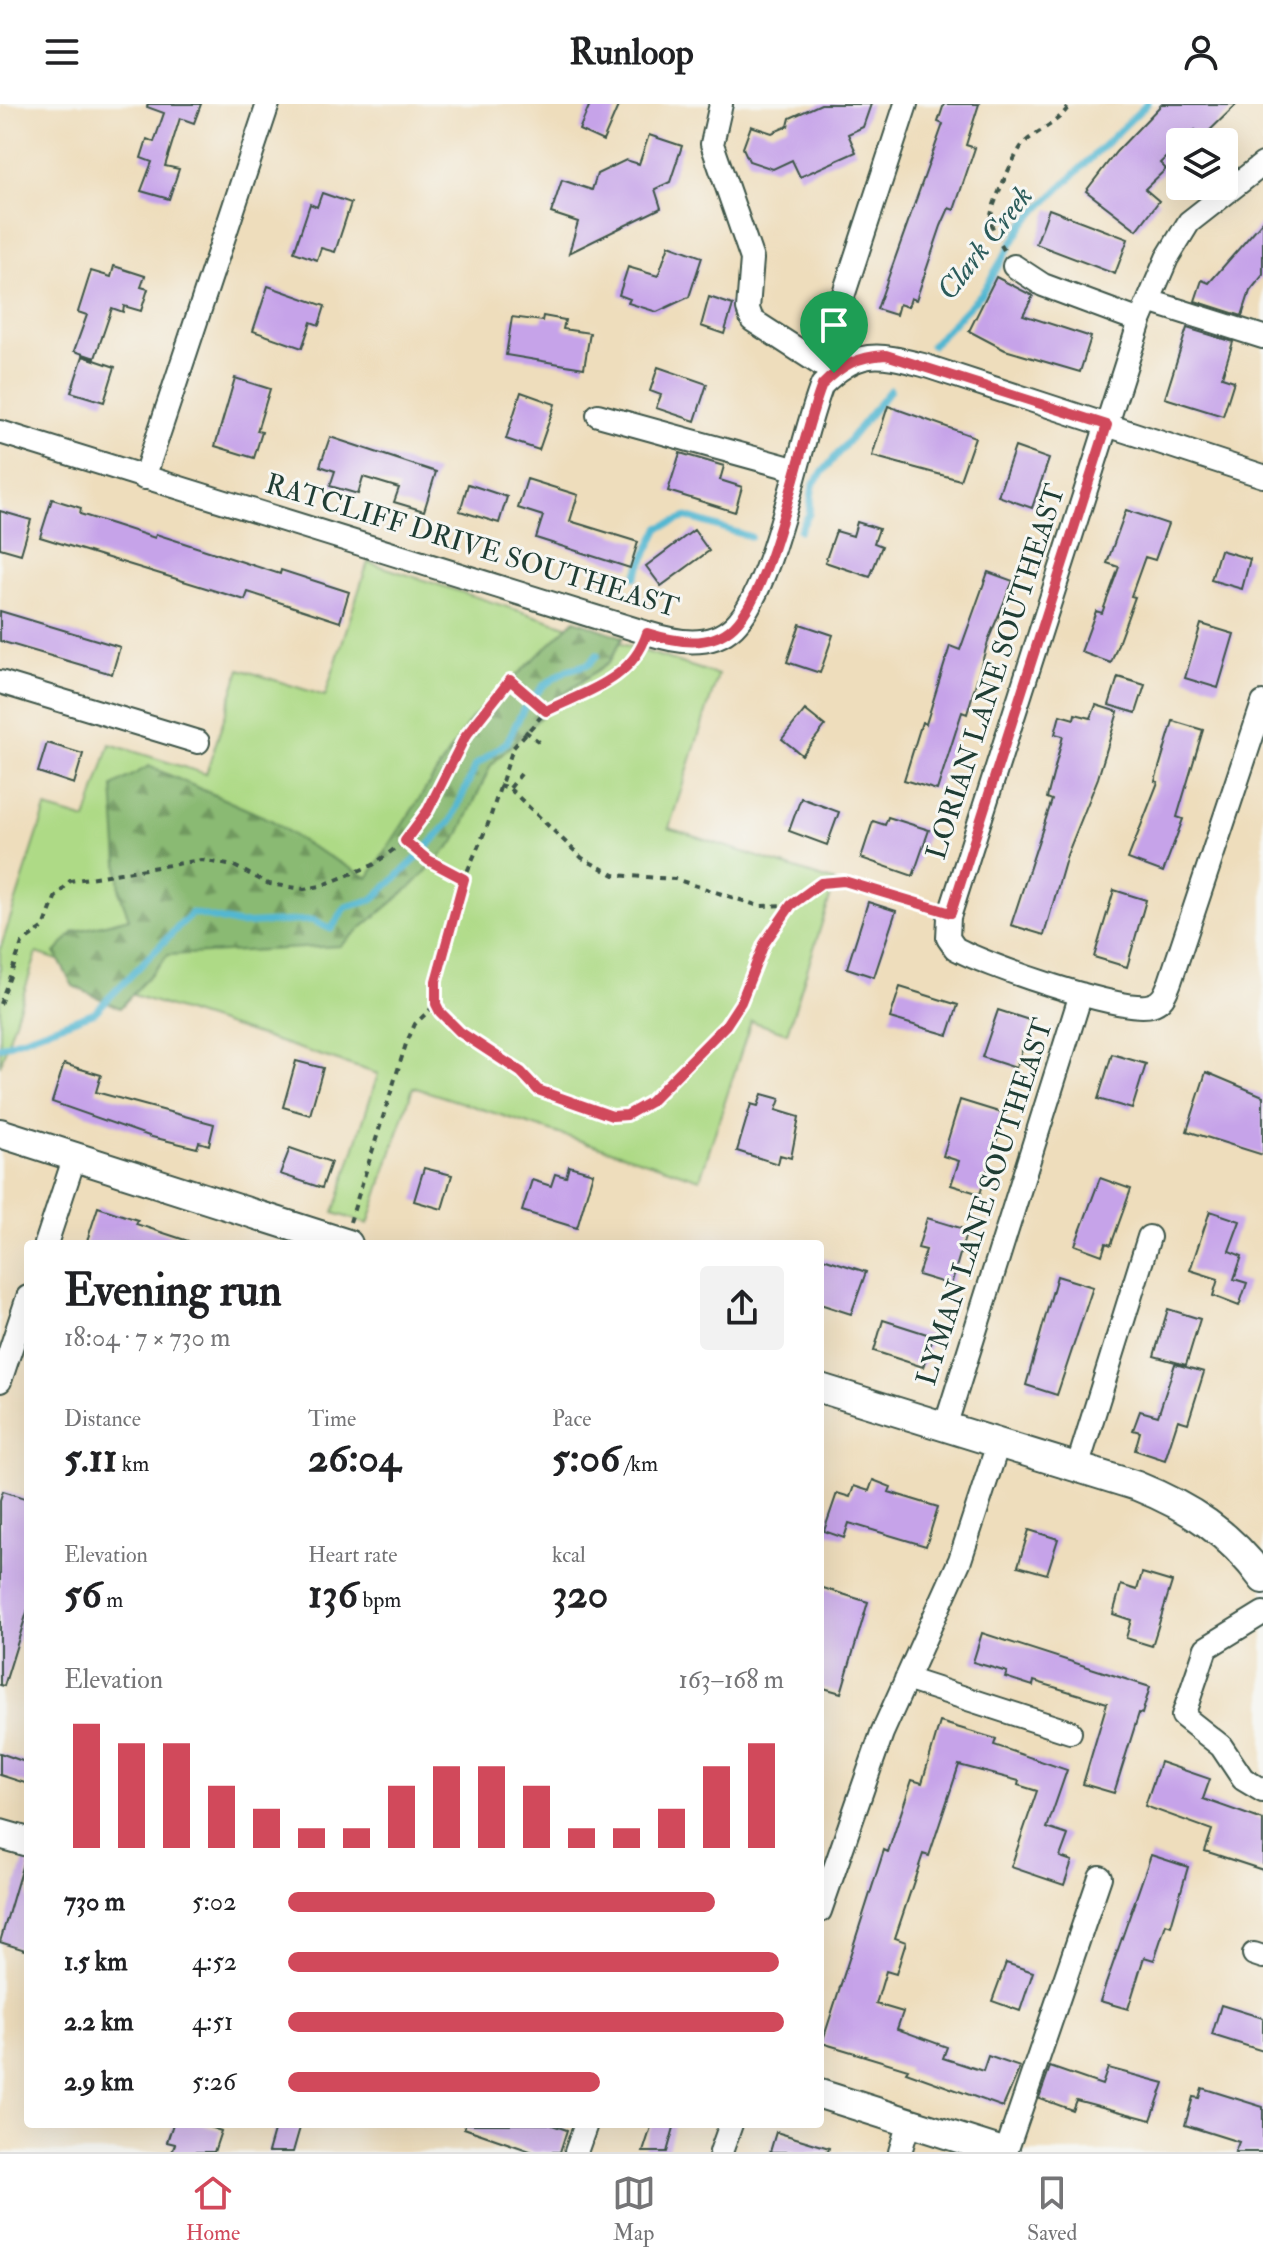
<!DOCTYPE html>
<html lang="en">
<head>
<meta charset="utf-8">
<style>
  body { margin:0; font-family:"IM FELL Double Pica",serif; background:#f2f2f2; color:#202124; height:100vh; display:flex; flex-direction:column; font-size:30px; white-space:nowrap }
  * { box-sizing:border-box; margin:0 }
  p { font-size:26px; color:#757577 }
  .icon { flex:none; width:44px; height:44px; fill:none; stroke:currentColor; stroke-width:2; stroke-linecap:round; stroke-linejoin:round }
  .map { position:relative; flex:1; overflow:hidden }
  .panel { position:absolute; left:24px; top:1136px; width:800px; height:888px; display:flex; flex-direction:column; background:#fff; border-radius:8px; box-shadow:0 8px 32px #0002 }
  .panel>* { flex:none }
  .fabs { position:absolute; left:1166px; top:24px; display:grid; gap:16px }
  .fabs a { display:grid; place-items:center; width:72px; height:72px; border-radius:8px; background:#fff; box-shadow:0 8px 32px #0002; font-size:40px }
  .pin { position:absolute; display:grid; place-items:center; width:68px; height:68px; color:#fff; margin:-82px -34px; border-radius:50% 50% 50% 0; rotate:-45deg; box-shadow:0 0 8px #0007 }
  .pin .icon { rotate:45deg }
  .round { display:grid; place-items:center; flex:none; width:84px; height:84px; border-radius:8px; background:#f2f2f2 }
  .overview { display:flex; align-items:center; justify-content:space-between; height:136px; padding:0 40px }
  h1 { font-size:44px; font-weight:700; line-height:60px }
  .figures { display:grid; grid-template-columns:repeat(3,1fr); gap:12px; height:136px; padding:8px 40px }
  .figures div { display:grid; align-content:center }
  .figures b { font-size:40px; font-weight:700 }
  .figures small { font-size:22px; font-weight:400 }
  .figures p { font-size:22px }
  .chart { height:224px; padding:16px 40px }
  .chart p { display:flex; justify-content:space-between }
  .chart svg { width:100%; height:144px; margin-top:8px; stroke:#d1495b; stroke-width:6 }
  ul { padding:0 40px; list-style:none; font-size:26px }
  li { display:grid; grid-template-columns:128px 96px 1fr; align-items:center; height:60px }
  li i { height:20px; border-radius:10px; background:#d1495b }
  header { display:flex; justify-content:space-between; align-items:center; height:104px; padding:0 40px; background:#fff; font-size:36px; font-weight:700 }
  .dock { display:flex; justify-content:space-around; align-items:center; height:112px; border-top:2px solid #e0e0e0; background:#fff; font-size:22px; color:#757577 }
  .dock a { display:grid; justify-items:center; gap:4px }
  .dock .on { color:#d1495b }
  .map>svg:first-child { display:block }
</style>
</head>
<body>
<header><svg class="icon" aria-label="menu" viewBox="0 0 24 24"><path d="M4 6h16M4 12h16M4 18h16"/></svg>Runloop<svg class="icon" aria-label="person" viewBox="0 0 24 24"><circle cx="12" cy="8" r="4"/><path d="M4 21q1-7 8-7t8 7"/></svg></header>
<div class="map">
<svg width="1263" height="2048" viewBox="0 0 1263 2048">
  <defs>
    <pattern id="forest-firs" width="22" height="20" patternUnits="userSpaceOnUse" patternTransform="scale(2)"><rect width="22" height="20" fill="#8aba73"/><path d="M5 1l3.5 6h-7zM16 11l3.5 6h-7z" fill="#70985f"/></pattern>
  </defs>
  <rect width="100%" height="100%" fill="#f6f6f2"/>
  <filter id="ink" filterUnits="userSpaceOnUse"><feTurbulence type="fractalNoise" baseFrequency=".0125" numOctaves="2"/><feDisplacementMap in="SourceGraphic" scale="16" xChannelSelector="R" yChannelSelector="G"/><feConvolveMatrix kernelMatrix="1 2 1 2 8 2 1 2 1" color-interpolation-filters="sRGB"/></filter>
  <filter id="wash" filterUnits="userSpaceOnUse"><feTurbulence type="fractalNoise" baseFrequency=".006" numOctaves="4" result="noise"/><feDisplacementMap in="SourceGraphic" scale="32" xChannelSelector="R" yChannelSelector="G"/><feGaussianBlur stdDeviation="1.8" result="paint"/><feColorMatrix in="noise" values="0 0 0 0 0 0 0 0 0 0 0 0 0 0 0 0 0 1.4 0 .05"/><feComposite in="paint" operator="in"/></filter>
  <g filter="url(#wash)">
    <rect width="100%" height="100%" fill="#eeddbc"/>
    <path fill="#aeda86" stroke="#668c5d" stroke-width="2" d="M368,458L718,571L669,724L835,778L787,929L751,917L700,1075L413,983L368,1120L334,1109L378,970L124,888L127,879L37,849L0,962V846L46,704L86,716L110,640L206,670L240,565L325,592Z"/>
    <path fill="url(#forest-firs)" stroke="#547c54" stroke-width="2" d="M575,516L623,533L609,558L564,590L491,661L457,735L413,781L340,842L168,851L120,904L73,882L55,849L74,828L129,814L120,790L113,682L149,662L271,716L306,740L368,774L471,615Z"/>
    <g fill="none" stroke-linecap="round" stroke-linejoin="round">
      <path stroke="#52b7d1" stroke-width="7" d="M932,241L982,189L1024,119L1147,0
        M800,426L809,410L813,380L890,286
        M635,473L659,424L687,413L751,433
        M0,943L95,908L192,809L239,820L312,816L331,825L346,803L372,796L416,755L451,717L476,661L507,638L524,604L544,581L567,566L589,560L597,551"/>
    </g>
    <g id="blocks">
      <path fill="#c6a3e9" d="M148,0H201L194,19L180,14L165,62L179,65L169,95L141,87L152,58L141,54L147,35L154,38L164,9L147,3Z
        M590,0H619L603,37L579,26Z
        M821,0H871L863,23L848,30L856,48L800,73L792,56L773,65L749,57L743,44L751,22L772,29L788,22L790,14Z
        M944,0H979L966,41L975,44L954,106L949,104L941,122L916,196L911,194L908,203L899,200L896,211L877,205L943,20L938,18Z
        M1162,0H1237L1202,34L1195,26L1160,59L1166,65L1145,85L1159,97L1137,126L1086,87L1116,48Z
        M649,31L682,42L670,78L655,85L661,104L569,149L578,118L551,109L562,76L592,86L597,70L626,56L639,60Z
        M322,89L351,99L335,148L321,144L317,156L294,148L310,100L317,103Z
        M1049,105L1128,135L1115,170L1036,140Z
        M1263,117V171L1250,187L1242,212L1195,197L1202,176L1209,179Z
        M669,141L702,153L689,193L657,208L628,199L630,195L619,191L628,163L658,172Z
        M114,162L145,172L141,183L148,185L141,207L124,202L123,208L112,204L95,254L74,247L87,211L78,208L91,167L111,173Z
        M996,173L1033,192L1023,211L1091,233L1080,268L1005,246L969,227Z
        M268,182L325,202L319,221L311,218L302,244L253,227Z
        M709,193L733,201L724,230L701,222Z
        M543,212L565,216L563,225L590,229L584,264L506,251L512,213L542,217Z
        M1187,224L1233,238L1222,273L1234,277L1223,312L1165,294Z
        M83,252L115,263L104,298L71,288Z
        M658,263L707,280L695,317L656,304L661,291L650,287Z
        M235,274L270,285L257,327L262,328L254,354L215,342Z
        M521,288L555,300L539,346L506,335Z
        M888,302L975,333L960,376L872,352Z
        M330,333L436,368L424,407L394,398L399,384L363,373L358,390L330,382L335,367L320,362Z
        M1015,343L1049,355L1032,404L998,392Z
        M680,349L724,362L720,376L742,383L735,408L668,387Z
        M527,375L578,391L570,417L638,438L630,464L536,434L543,412L518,404Z
        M468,380L507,393L499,419L460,407Z
        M52,395L81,404L80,410L112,420L155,434L156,430L280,470L281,466L349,488L340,518L248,488L245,496L40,433Z
        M1126,406L1168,420L1155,456L1145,453L1131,492L1135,493L1111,559L1081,548L1096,507L1102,509L1119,463L1107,459Z
        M0,407L31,416L21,450L0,444Z
        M857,418L879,425L874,439L882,442L870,473L825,458L836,427L853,432Z
        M694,426L709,447L661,482L646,462Z
        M1220,446L1250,455L1242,485L1211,476Z
        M988,468L1013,477L989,534L967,610L962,608L937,686L904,676L922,618L926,620L950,542L960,546Z
        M0,507L120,543L112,570L0,537Z
        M800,520L833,531L820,569L787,558Z
        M1201,520L1234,530L1218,584L1185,574Z
        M1118,573L1145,581L1136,609L1109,601Z
        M1096,601L1118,608L1098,674L1067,751L1044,831L1011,821L1052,696L1047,694L1063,632L1055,630L1060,611L1074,615L1075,610L1091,614Z
        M805,606L825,622L802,651L782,635Z
        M1173,617L1203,626L1177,713L1183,715L1163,768L1128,755L1158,678L1155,677Z
        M47,639L83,650L74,680L38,668Z
        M801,694L839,708L827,741L789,727Z
        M888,713L929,726L913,772L861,754L873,717L885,721Z
        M1114,786L1146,796L1127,863L1094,853Z
        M868,798L896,807L874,873L847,864Z
        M900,883L958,901L948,931L890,914Z
        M998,906L1032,917L1016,964L982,953Z
        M1112,950L1146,960L1132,1005L1098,995Z
        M296,957L323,964L310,1011L283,1003Z
        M64,960L101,971L96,988L214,1020L209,1041L199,1038L197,1044L152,1033L52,998Z
        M1206,968L1263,992V1051L1187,1027Z
        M762,990L780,995L776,1006L799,1013L791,1054L780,1051L778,1060L737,1047L751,1000L758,1002Z
        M960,996L1005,1010L980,1090L951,1081L959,1057L943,1052Z
        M290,1044L331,1058L322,1084L280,1070Z
        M569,1062L593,1069L577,1124L522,1107L532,1076L551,1082L555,1070L566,1073Z
        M424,1064L452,1071L442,1105L414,1097Z
        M1100,1074L1131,1085L1111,1141L1106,1139L1102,1151L1075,1141Z
        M98,1103L138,1116L136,1120L188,1137L187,1140H86Z
        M1210,1107L1240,1117L1229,1147L1242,1152L1234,1175L1247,1179L1239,1202L1213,1192L1218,1175L1190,1166Z
        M927,1114L967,1126L951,1181L918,1171L926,1146L918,1144Z
        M820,1153L866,1168L851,1210L820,1200Z
        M1057,1172L1093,1183L1057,1291L1026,1281Z
        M1168,1205L1200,1215L1186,1261L1154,1252Z
        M883,1216L933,1232L923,1263L874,1247Z
        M1175,1260L1204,1268L1188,1319L1178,1316L1165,1356L1135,1346L1140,1328L1133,1326L1140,1307L1158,1312Z
        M873,1376L891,1383L889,1388L938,1403L926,1442L849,1419L844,1434L824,1427L837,1389L850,1393L854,1382L869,1387Z
        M3,1387L28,1395V1505L4,1582L0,1581V1396Z
        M1029,1426L1058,1435L1047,1470L1018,1462Z
        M1142,1469L1172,1478L1152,1542L1126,1534L1131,1516L1113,1510L1121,1481L1137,1486Z
        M820,1483L868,1498L841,1589L820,1583Z
        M982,1529L1150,1583L1142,1610L1139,1609L1114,1689L1083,1680L1107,1599L1034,1577L1033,1582L1005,1573L1007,1568L973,1558Z
        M940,1618L996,1635L994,1641L1067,1666L1047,1724L1068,1731L1060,1753L1072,1757L1064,1781L1011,1763L1037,1687L1018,1681L1019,1677L959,1661L929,1752L923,1750L895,1834L906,1838L896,1870L886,1867L876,1900L903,1908L897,1925L947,1943L943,1954L983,1967L988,1952L1020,1963L1003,2003L906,1968L908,1965L822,1939L884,1746L888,1748L912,1676L922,1679Z
        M0,1649L28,1659V1680L0,1671Z
        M1160,1658L1210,1675L1203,1695L1263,1716V1766L1205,1747L1212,1726L1145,1702Z
        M1151,1751L1188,1763L1171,1822L1166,1820L1154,1856L1144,1853L1128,1905L1100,1897Z
        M24,1756L28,1757V1847L0,1838Z
        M1006,1859L1033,1868L1020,1907L992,1897Z
        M1221,1901L1263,1914V1947L1212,1931Z
        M1050,1963L1102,1981L1108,1964L1164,1979L1151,2016L1076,1996L1072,2006L1039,1994Z
        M1202,1984L1263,2003V2048H1235L1239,2038L1185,2021L1193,1993L1199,1994Z
        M173,2020H200L221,2027L214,2048H172L175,2040L167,2038Z
        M276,2020H301L293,2048H268Z
        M465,2020H549L567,2026L560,2048H533L464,2024Z
        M652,2020H675L667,2048H643Z
        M776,2028L829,2044L828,2048H770Z"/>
    </g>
  </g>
  <g filter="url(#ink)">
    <use href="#blocks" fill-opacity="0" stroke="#3e5548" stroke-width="2"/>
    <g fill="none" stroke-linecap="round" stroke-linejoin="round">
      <g stroke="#3e5548" stroke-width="26">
        <path id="minor" d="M721,0L712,40L752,155L748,205L752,216L834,269
          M1263,60L1189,118L1167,154L1140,217L949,813L948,834L955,844C982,860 1125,910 1151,901C1163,898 1166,888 1170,878L1263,599
          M1014,162L1043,181L1140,217
          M1149,197L1263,233
          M843,260L829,235L906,0
          M598,311L794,365
          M0,328L647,529C676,538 710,545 734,522C774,484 799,339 822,281C858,245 877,249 923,261L1263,372
          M144,374L268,0
          M0,578L198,638
          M46,1140L75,1052
          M0,1277L28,1193
          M945,1323L1081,890
          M1077,1364L1149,1133
          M1263,1509L1206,1544L1183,1612L1221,1642L1243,1675L1263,1687
          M906,1575L1070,1628
          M820,1807L882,1629L960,1456L998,1340
          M1254,1850L1263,1853
          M576,2048L586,2020
          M721,2048L731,2020
          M900,2048L909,2018
          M1006,2048L1100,1773"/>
      </g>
      <g stroke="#3e5548" stroke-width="32">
        <path id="major" d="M0,1029L348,1140
          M820,1284L1137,1382C1189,1403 1230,1429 1263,1475
          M0,1730L28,1738
          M820,1990L1003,2048"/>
      </g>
      <path stroke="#3e5548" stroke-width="4" stroke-dasharray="6 6" stroke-linecap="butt" d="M1004,146C998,136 990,124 991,112C992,100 1016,47 1024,39C1042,23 1055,22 1071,0
        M641,548L623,568L546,607L513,644L488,720L464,775L436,877L440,908L460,928L521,968L538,986L599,1009L627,1011L657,992L726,921L741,898L760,848L791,801
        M525,627L542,640
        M499,681L509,684L582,754L614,771L675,775L759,802L791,801L821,779L837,776L930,802
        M510,684L521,670
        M405,737L433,759L464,775
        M0,900L22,839L44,823L55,794L70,777L201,756L234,762L269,780L304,785L321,782L373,761L405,737L421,718L465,633L510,576L546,607
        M350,1118L406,940L415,920L436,900"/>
      <use href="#minor" stroke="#fff" stroke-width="22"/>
      <use href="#major" stroke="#fff" stroke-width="28"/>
    </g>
  </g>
  <g fill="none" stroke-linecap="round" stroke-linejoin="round" filter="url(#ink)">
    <g stroke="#fff" stroke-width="16">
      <path id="route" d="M886,251L1107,321L951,809L844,777L821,779L791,801L764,840L741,898L726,921L650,998L627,1011L612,1012L538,986L521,968L460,928L440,908L436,900V877L464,775L428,756L405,737L428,706L465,633L510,576L546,607C587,587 632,576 647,529C676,538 710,545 734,522C774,484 799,339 822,281C843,260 857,253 886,251Z"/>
    </g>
    <use href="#route" stroke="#d1495b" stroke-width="10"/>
  </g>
  <g text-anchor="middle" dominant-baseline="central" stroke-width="6" stroke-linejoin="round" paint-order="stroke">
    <g font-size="28" fill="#1f3d34" stroke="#f6f6f2">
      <text transform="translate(472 442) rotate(17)">RATCLIFF DRIVE SOUTHEAST</text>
      <text transform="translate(996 568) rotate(-72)">LORIAN LANE SOUTHEAST</text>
      <text transform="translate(985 1098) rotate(-72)">LYMAN LANE SOUTHEAST</text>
    </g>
    <g font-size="30" font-style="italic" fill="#2c5c5b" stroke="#f6f6f2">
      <text transform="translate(985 139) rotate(-52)">Clark Creek</text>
    </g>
  </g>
</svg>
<div class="fabs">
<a><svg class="icon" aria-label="layers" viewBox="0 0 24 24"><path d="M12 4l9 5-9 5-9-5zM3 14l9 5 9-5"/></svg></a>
</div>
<div class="pin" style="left:834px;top:269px;background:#1e9e55"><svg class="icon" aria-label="arrive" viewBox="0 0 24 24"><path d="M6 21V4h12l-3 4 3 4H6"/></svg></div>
<section class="panel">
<div class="overview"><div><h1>Evening run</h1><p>18:04 · 7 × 730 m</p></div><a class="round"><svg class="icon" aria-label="share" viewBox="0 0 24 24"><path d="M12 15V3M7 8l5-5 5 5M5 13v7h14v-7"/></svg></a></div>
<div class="figures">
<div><p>Distance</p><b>5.11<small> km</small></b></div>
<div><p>Time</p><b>26:04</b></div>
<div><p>Pace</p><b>5:06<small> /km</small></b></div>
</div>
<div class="figures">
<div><p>Elevation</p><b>56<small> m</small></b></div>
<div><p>Heart rate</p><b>136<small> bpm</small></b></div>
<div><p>kcal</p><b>320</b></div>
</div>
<div class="chart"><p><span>Elevation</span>163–168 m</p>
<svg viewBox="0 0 160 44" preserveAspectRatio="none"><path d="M5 44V6M15 44V12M25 44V12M35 44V25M45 44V32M55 44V38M65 44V38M75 44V25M85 44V19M95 44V19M105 44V25M115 44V38M125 44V38M135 44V32M145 44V19M155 44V12"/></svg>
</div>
<ul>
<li><b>730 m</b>5:02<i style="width:86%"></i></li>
<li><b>1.5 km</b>4:52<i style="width:99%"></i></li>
<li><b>2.2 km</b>4:51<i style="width:100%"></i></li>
<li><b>2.9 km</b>5:26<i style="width:63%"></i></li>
</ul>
</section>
</div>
<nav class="dock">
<a class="on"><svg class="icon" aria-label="home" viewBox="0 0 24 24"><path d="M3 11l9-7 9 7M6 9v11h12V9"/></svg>Home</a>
<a><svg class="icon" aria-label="map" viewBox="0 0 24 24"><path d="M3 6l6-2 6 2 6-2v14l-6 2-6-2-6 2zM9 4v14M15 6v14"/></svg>Map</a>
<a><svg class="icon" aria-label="saved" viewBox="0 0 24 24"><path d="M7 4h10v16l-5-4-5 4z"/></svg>Saved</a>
</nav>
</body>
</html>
